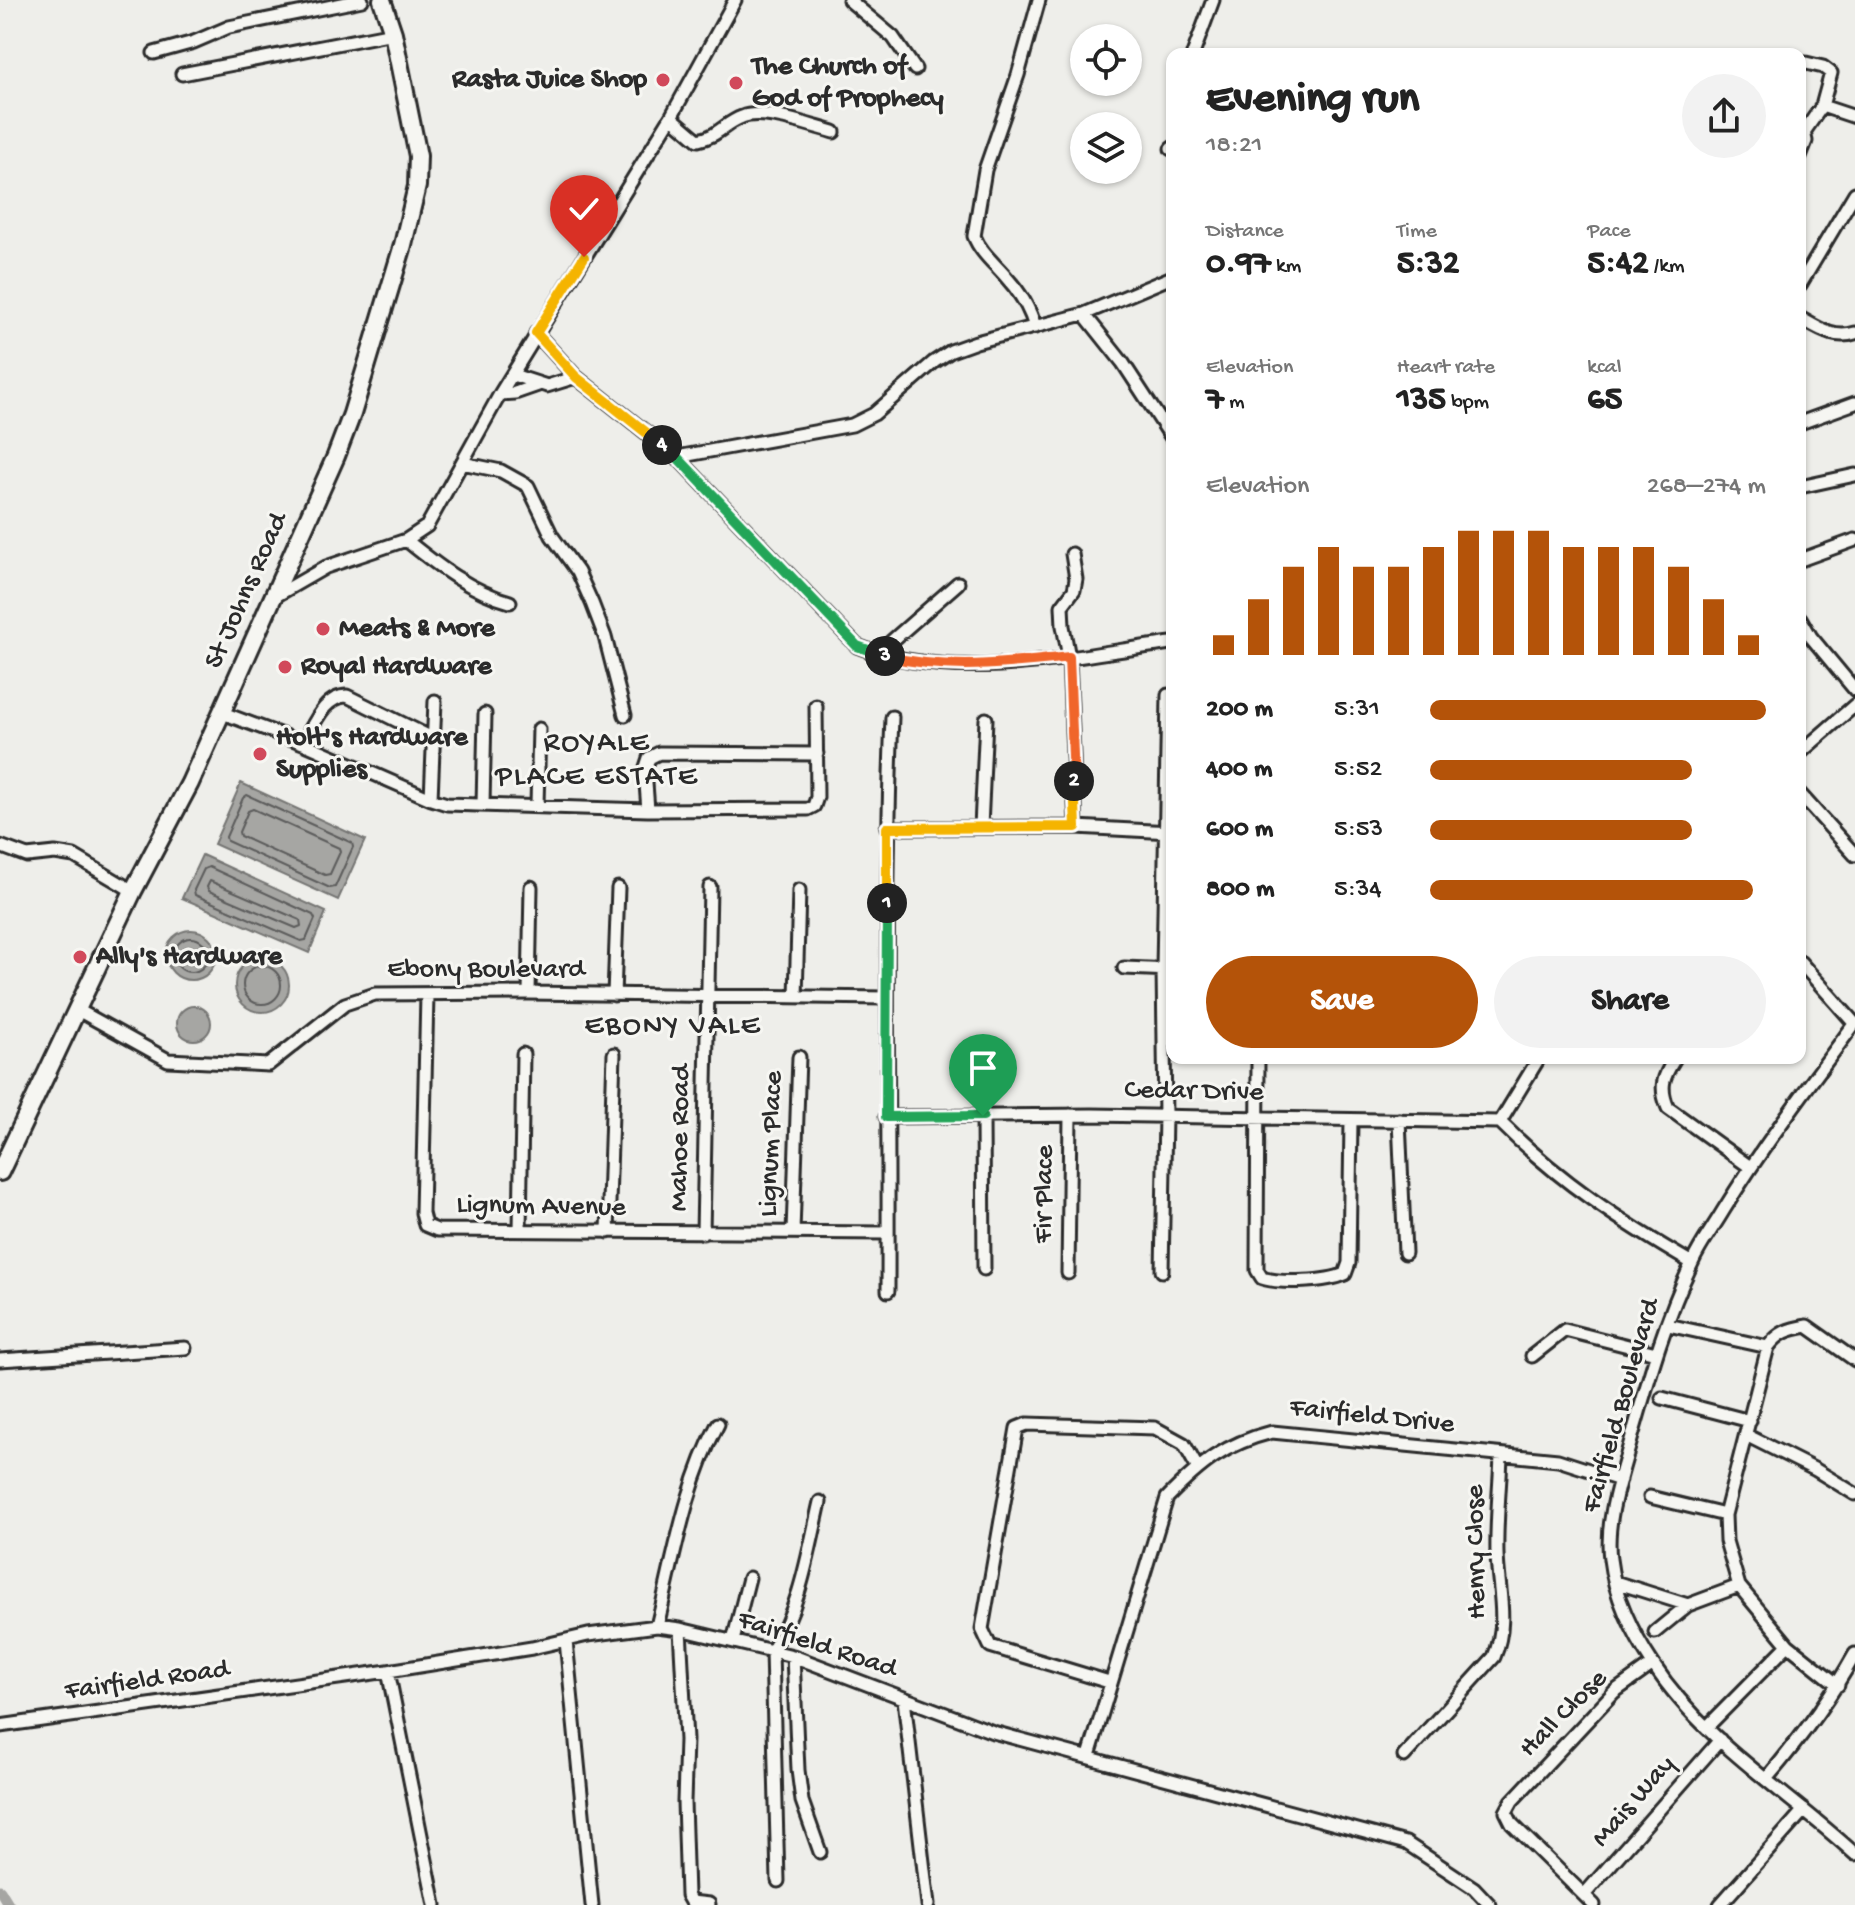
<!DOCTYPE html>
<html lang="en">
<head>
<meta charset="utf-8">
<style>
  body { margin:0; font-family:"Gochi Hand",sans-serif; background:#f2f2f2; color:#222; height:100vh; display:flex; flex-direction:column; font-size:30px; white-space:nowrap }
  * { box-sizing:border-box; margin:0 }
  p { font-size:26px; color:#767676 }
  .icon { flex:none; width:44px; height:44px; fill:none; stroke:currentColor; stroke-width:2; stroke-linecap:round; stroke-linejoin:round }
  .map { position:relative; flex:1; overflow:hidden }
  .sheet { position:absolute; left:1166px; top:48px; width:640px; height:1016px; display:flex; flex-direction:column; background:#fff; border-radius:16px; box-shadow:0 2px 6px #0004 }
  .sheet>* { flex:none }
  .buttons { position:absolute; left:1070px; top:24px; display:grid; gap:16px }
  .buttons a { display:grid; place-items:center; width:72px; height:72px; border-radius:50%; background:#fff; box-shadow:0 2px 6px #0004; font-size:40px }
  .pin { position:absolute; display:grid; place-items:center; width:68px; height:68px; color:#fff; margin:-82px -34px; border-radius:50% 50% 50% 0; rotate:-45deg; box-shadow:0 0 8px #0007 }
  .pin .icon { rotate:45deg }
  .km { position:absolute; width:40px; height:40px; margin:-20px; border-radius:50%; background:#222; color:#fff; font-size:22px; line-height:40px; text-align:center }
  .round { display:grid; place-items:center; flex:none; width:84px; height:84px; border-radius:42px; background:#f2f2f2 }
  .head { display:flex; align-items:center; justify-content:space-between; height:136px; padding:0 40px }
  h1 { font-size:44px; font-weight:800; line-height:60px }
  .figures { display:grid; grid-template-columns:repeat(3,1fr); gap:12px; height:136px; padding:8px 40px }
  .figures div { display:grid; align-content:center }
  .figures b { font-size:34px; font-weight:800 }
  .figures small { font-size:22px; font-weight:400 }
  .figures p { font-size:22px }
  .chart { height:224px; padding:16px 40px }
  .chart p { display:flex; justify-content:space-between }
  .chart svg { width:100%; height:144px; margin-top:8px; stroke:#b45309; stroke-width:6 }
  .cta { display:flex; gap:16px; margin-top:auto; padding:16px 40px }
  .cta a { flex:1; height:92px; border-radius:48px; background:#b45309; color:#fff; font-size:32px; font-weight:800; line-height:92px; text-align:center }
  .cta a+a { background:#f2f2f2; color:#222 }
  ul { padding:0 40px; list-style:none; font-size:26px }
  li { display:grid; grid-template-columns:128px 96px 1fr; align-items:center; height:60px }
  li i { height:20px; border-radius:10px; background:#b45309 }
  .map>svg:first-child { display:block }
</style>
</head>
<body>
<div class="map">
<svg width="1855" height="1905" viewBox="0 0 1855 1905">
  <rect width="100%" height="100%" fill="#eeeeea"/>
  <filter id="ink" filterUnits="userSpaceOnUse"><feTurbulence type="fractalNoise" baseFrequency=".0125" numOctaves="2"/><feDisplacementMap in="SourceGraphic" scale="16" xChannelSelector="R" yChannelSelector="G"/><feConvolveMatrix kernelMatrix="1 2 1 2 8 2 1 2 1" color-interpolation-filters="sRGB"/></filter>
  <g filter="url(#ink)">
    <path fill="#a6a6a3" stroke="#757573" stroke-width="2" d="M241,783L365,840L338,900L214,844Z
      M202,855L326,912L309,953L182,898Z
      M166 955a25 25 0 1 1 50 0a25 25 0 1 1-50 0Z
      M235 985a27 27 0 1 1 54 0a27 27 0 1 1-54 0Z
      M177 1023a17 17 0 1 1 34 0a17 17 0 1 1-34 0Z"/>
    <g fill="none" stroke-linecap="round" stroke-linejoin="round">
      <path stroke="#5c5c5b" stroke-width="2" d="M247,795L352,843L353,847L335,887L330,888L227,841L226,837L243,798Z
        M253,809L339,848L340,852L330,874L325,875L240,836L239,832L248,811Z
        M209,867L313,915L315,919L306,940L301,941L195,895L194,890L204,869Z
        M210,881L300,920L301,926L296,928L209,891L207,887Z
        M174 955a17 17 0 1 1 34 0a17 17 0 1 1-34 0Z
        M243 985a19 19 0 1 1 38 0a19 19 0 1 1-38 0Z"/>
      <path stroke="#a6a6a3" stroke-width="11" d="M0,1890L9,1905"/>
      <g stroke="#2b2b2b" stroke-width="17">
        <path id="minor" d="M849,0L893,37L915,69
          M154,53L194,42L229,27L362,0
          M1193,54L1213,0
          M182,74L393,33
          M1822,106L1855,117
          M671,117L698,140C717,137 725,123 742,117C763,108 811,126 834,132
          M1800,129L1804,132L1806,141L1800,156
          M1804,132L1822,106L1831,73L1823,67L1806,63
          M1171,149L1172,148
          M1800,285L1855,193
          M1084,314L1123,363L1172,438
          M1800,318C1818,328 1834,340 1855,333
          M1035,327C1030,309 1019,291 1006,277C995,264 980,252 974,236L985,170L1018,75L1039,0
          M536,333L576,377L677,457L857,646C955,685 1071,656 1172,643
          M513,375L547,386L576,377
          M500,394L515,393L538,385
          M1800,423L1855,403
          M677,457L852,425L874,414L934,362L951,351L976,342L1084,314L1172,277
          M462,463L501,471L528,486L552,536L578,572L592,603L605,637L625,715
          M1800,487L1855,475
          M406,540C438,566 470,591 510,602
          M1072,554L1076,579L1074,590L1062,606L1063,626L1069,657L1076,827
          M1800,560L1855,540
          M274,597L326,567L406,540L427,526L500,394L671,117L735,0
          M1800,618L1811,637L1855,690
          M877,654L958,583
          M220,712L303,743L431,799L447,804L648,810L808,809L814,806L817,797L816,706
          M303,743C314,725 324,696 347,696L434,739
          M1800,753L1855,705
          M1800,794L1855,855
          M431,799L435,701
          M483,805L485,714
          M537,805L539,729
          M648,810L645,770L649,758L659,753L817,754
          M981,827L986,719
          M887,828L1076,827L1171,832
          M0,846L27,856L55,853L74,856L133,891
          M1800,962L1855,1024
          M1124,968L1172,970
          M529,993L531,887
          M427,995L422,1213L425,1225L437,1230L888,1233
          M614,995L618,888
          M796,997L799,890
          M76,1009L168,1060L268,1065L345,1004L375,994L529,993L886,998
          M1855,1023C1809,1085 1763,1146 1723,1211C1713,1228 1700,1245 1692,1263C1665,1319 1648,1381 1631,1440C1621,1477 1605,1520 1610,1559C1614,1595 1633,1634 1653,1664C1704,1742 1788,1792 1855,1854
          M1258,1058L1257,1270L1262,1278C1281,1284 1327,1282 1345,1274L1349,1263L1351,1120
          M1675,1058C1663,1077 1659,1087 1668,1108L1750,1167
          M983,1116L984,1269
          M886,1117L1092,1115L1500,1122
          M1399,1120L1405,1253
          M1500,1122C1559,1181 1620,1221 1692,1263
          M1500,1122L1539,1058
          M520,1230L523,1054
          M608,1232L614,1054
          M793,1232L799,1057
          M703,1233L710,887
          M1162,1271L1165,1116L1163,969L1168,695
          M1068,1273L1070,1115
          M888,1291C889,1100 884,909 892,717
          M1668,1325L1768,1347
          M1532,1356L1565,1330L1656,1353
          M0,1360L185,1348
          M1662,1398L1750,1421
          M1746,1435L1816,1470L1855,1494
          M1650,1497L1725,1515
          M1615,1582L1688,1605
          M657,1626C674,1558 685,1486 718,1424
          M680,1629L686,1740L684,1802L687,1895L691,1902L709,1904
          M1655,1632L1688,1605L1739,1586
          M566,1641L592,1905
          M733,1641L749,1578
          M793,1656L798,1770L802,1801L820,1852
          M388,1671L435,1905
          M1109,1682L990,1646L982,1629L1017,1428L1027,1424L1155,1428L1184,1444L1197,1467
          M1838,1685L1788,1645L1739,1586L1726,1541L1725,1515L1768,1347C1779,1332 1789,1329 1807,1326L1855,1360
          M904,1699L928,1905
          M0,1726L388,1671L532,1648L588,1635L657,1626L680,1629L793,1656L993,1732L1406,1843L1474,1888L1490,1905
          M1707,1727L1788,1645
          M1089,1756L1167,1498C1201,1463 1225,1444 1272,1432L1558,1460L1620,1480
          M1404,1756L1494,1657C1509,1622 1498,1590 1497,1554C1496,1521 1500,1488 1501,1455
          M1767,1778C1800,1739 1830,1699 1855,1654
          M778,1881L772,1651C801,1605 808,1554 820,1502
          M1584,1895L1720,1740
          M1594,1905L1512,1824L1506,1812L1512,1801L1614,1692L1653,1664
          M1720,1905L1804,1810"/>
      </g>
      <g stroke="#2b2b2b" stroke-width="22">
        <path id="secondary" d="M0,1172L133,891L190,783L336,456L352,414L403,245L417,186L418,156L393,33L382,0"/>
      </g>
      <use href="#minor" stroke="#f6f6f2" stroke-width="11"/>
      <use href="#secondary" stroke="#f6f6f2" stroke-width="16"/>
    </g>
  </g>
  <g fill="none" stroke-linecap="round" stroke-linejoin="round" filter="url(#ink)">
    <g stroke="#fff" stroke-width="16">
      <path id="split-1" d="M887,903L886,1117L983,1116"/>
    </g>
    <g stroke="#fff" stroke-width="16">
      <path id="split-2" d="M887,903V828L1076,827L1074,781"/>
    </g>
    <g stroke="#fff" stroke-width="16">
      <path id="split-3" d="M885,656C947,671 1007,664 1069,657L1074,781"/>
    </g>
    <g stroke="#fff" stroke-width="16">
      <path id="split-4" d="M662,445L677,457L857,646L885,656"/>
    </g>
    <g stroke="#fff" stroke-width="16">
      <path id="split-5" d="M584,257L536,333L576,377L662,445"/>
    </g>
    <use href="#split-1" stroke="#22a559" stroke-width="10"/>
    <use href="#split-2" stroke="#f5b400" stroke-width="10"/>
    <use href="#split-3" stroke="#f0652b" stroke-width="10"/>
    <use href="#split-4" stroke="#22a559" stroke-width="10"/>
    <use href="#split-5" stroke="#f5b400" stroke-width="10"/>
  </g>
  <g fill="#d1495b" stroke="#f6f6f2" stroke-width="3">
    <circle cx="663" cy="80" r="8"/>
    <circle cx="736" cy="83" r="8"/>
    <circle cx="323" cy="629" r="8"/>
    <circle cx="285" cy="667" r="8"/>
    <circle cx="260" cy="754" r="8"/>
    <circle cx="80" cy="957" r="8"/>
  </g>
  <g text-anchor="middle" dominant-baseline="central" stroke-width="6" stroke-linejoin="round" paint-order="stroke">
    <g font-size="28" font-weight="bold" fill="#2b2b2b" stroke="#f6f6f2" text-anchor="start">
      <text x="752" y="67">The Church of<tspan x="752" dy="32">God of Prophecy</tspan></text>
      <text x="647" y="80" text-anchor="end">Rasta Juice Shop</text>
      <text x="339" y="629">Meats &amp; More</text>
      <text x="301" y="667">Royal Hardware</text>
      <text x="276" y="738">Holt's Hardware<tspan x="276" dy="32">Supplies</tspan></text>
      <text x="96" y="957">Ally's Hardware</text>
    </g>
    <g font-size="28" fill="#2b2b2b" stroke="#f6f6f2">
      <text transform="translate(247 591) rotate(-66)">St Johns Road</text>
      <text x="486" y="970">Ebony Boulevard</text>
      <text transform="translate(1194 1092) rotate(1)">Cedar Drive</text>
      <text transform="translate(681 1138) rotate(-89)">Mahoe Road</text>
      <text transform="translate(772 1144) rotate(-88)">Lignum Place</text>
      <text transform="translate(1045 1194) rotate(-89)">Fir Place</text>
      <text transform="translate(541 1207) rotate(1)">Lignum Avenue</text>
      <text transform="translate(1622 1406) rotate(-74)">Fairfield Boulevard</text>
      <text transform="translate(1372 1417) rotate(6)">Fairfield Drive</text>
      <text transform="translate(1477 1552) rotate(-91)">Henry Close</text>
      <text transform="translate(817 1645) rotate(18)">Fairfield Road</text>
      <text transform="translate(147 1681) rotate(-8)">Fairfield Road</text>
      <text transform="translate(1564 1714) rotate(-45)">Hall Close</text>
      <text transform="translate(1634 1802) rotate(-49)">Mais Way</text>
    </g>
    <g font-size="30" letter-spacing="2" fill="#2b2b2b" stroke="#f6f6f2">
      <text x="597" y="744">ROYALE<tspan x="597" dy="34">PLACE ESTATE</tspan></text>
      <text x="673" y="1027">EBONY VALE</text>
    </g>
  </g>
</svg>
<div class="buttons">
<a><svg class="icon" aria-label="locate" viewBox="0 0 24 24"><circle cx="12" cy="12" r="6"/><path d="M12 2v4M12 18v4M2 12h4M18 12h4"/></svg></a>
<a><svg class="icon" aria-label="layers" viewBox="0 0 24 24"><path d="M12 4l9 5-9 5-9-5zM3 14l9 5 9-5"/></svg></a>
</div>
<div class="pin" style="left:983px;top:1116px;background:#1e9e55"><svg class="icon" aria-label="arrive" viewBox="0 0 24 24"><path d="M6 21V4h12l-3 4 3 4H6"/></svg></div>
<div class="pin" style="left:584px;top:257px;background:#d93025"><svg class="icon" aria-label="check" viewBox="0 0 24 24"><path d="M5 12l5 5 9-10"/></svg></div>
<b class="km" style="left:887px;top:903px">1</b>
<b class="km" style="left:1074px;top:781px">2</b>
<b class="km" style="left:885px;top:656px">3</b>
<b class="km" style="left:662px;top:445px">4</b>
<section class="sheet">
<div class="head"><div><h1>Evening run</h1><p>18:21</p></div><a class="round"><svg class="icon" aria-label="share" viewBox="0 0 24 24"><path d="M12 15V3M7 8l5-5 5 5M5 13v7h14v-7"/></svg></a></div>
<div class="figures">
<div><p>Distance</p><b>0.97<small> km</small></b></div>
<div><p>Time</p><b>5:32</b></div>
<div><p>Pace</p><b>5:42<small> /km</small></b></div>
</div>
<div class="figures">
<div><p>Elevation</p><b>7<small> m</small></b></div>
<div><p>Heart rate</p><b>135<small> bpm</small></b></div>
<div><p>kcal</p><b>65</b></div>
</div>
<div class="chart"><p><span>Elevation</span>268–274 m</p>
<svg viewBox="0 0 160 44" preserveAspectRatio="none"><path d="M5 44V38M15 44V27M25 44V17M35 44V11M45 44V17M55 44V17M65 44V11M75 44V6M85 44V6M95 44V6M105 44V11M115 44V11M125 44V11M135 44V17M145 44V27M155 44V38"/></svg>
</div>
<ul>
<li><b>200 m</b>5:31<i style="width:100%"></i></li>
<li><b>400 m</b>5:52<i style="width:78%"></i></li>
<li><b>600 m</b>5:53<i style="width:78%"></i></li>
<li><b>800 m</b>5:34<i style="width:96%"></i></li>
</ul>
<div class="cta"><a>Save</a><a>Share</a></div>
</section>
</div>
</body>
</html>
